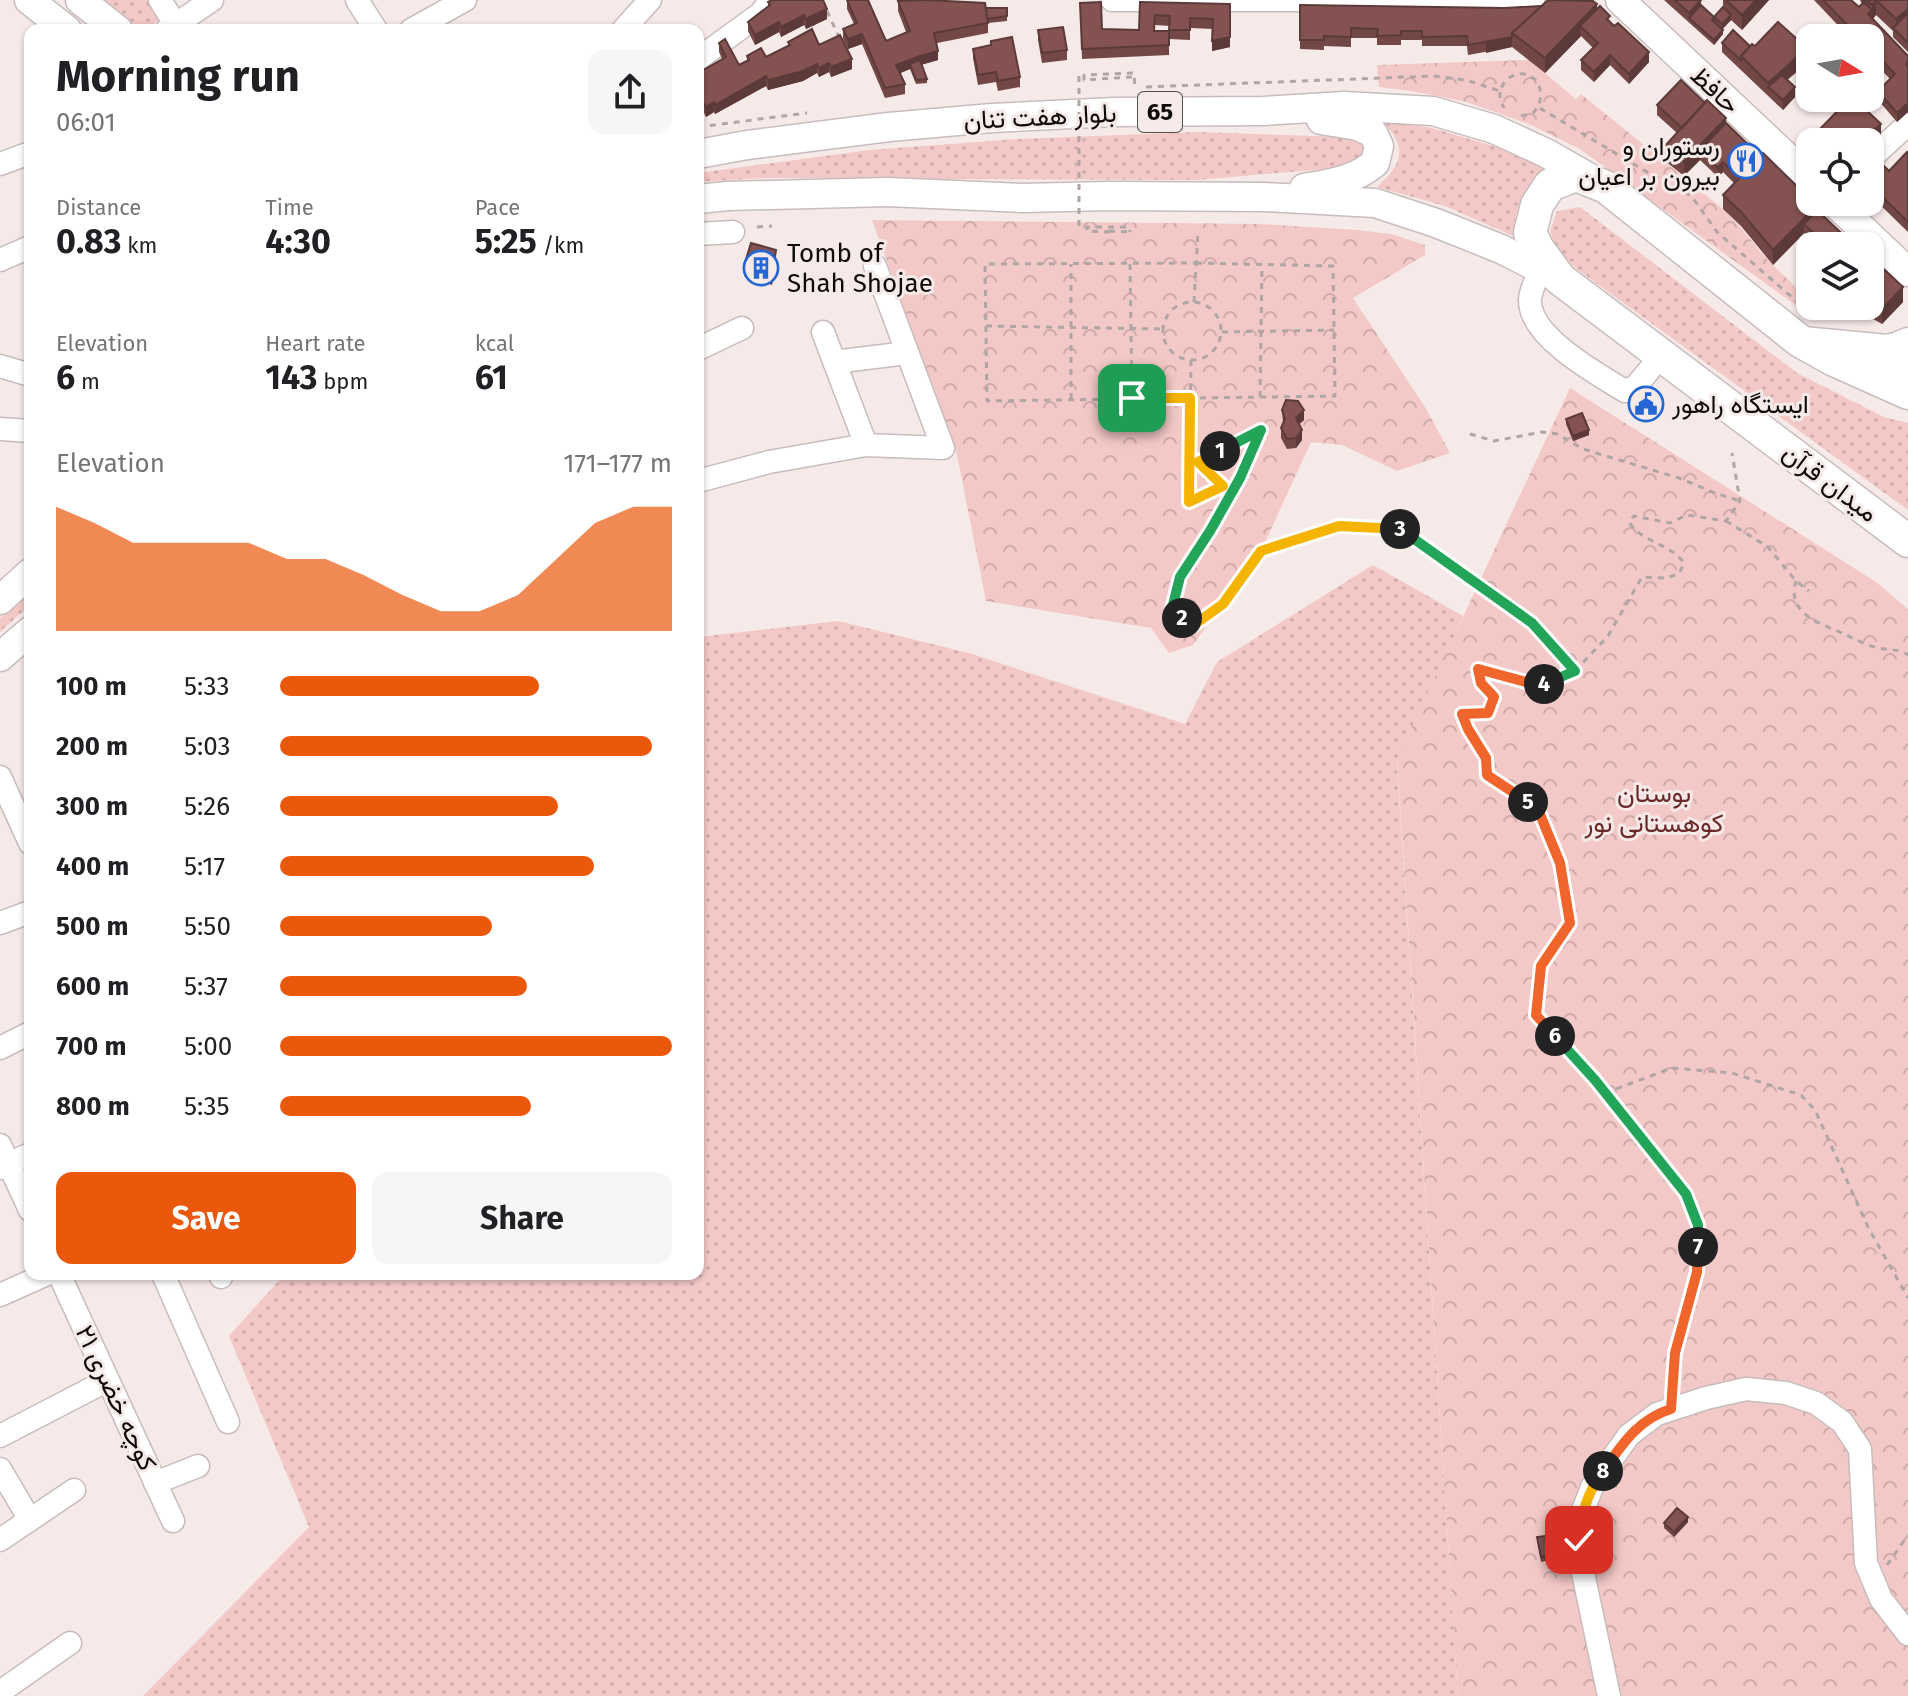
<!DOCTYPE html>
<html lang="en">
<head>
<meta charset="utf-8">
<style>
  body { margin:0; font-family:"Fira Sans",Vazirmatn,sans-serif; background:#f6f6f6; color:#202124; height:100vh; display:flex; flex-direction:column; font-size:30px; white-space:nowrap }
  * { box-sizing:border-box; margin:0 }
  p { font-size:26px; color:#757577 }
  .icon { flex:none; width:44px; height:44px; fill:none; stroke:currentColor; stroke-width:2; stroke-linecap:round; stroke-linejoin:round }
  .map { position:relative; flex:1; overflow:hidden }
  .panel { position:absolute; left:24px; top:24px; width:680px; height:1256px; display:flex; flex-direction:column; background:#fff; border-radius:16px; box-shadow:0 2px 6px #0004 }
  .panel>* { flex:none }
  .needle { width:52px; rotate:101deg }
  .tools { position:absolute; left:1796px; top:24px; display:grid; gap:16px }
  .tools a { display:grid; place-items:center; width:88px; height:88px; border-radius:16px; background:#fff; box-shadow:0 2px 6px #0004; font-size:40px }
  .pin { position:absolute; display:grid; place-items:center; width:68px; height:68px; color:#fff; margin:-34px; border-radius:16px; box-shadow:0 4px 12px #0006 }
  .km { position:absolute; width:40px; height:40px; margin:-20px; border-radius:50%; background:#222; color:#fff; font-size:22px; line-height:40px; text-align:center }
  .round { display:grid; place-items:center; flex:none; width:84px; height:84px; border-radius:16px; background:#f6f6f6 }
  .head { display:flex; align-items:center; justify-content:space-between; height:136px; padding:0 32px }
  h1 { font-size:44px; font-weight:700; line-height:60px }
  .metrics { display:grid; grid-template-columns:repeat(3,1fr); gap:12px; height:136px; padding:8px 32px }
  .metrics div { display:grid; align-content:center }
  .metrics b { font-size:34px; font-weight:700 }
  .metrics small { font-size:22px; font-weight:400 }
  .metrics p { font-size:22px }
  .chart { height:224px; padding:16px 32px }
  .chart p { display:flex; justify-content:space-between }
  .chart svg { width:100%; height:144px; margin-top:8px; fill:#ea580c; opacity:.7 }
  .primary-button { display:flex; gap:16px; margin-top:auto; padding:16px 32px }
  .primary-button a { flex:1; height:92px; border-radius:16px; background:#ea580c; color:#fff; font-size:32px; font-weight:700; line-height:92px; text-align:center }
  .primary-button a+a { background:#f6f6f6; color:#202124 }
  ul { padding:0 32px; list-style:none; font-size:26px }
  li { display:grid; grid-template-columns:128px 96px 1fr; align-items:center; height:60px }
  li i { height:20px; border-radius:10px; background:#ea580c }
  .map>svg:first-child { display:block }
</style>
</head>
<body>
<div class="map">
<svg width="1908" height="1696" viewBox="0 0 1908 1696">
  <defs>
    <pattern id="grass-dots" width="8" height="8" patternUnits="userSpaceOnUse" patternTransform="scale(2)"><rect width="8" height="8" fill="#f3c9c7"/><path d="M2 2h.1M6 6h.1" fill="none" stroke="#cfabaa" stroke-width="1.8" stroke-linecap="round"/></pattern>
    <pattern id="forest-crowns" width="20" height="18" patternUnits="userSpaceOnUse" patternTransform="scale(2)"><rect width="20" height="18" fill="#f3c9c7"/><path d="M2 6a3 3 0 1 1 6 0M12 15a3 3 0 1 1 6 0" fill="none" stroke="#cfabaa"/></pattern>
  </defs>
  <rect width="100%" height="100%" fill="#f6eae9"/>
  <path fill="url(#grass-dots)" d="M99,0H147L159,20L145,30H133Z
    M1378,119L1432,128L1520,154L1550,172C1521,193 1517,201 1513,236L1445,206L1377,187C1393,172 1408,157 1393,134C1390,129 1383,124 1378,119Z
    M1197,132L1342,137L1360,140L1367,152L1360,166L1197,180L766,178L698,182V173L869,150L1017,139Z
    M1580,207L1797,373L1884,417L1908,423V510L1581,272L1557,253L1550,231L1557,211Z
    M1373,565L1463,616L1397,764L1458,1696H143L309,1527L229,1336L285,1274H698V637L838,621L969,653L1185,724L1217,662Z
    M30,590V605L0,632V618Z"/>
  <path fill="url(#forest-crowns)" d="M1529,60L1576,99L1581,94L1723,209C1742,227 1756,248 1774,266C1786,278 1799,289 1810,302V306H1813L1818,312L1813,318L1580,149L1529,124L1463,101L1411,91L1379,87L1377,65Z
    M872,220L1261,224L1358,230L1391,234L1425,245V255L1353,298L1425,407L1450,453L1397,471L1342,445L1311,442L1261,551L1193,645L1169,653L1151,628L986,601L957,455Z
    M1570,388L1876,582L1908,609V1696H1458L1397,758Z"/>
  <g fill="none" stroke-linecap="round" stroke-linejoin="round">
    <g stroke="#c8bcbc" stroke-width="25">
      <path id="minor" d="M160,0L175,24
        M357,0L376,30
        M1112,0H1533
        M167,30L212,0
        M411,30L465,0
        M623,30L650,0
        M698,59L760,14L771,0
        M1870,159L1908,124
        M0,164L30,153
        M698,234L733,232
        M0,260L30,247
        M1540,269C1537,278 1531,289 1530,299C1528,336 1597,374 1625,391L1636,386L1661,356
        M823,332L866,445
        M698,349L742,328
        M834,362L907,353
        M0,366L30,375
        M0,429L30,431
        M698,481L769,462L866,445L943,448L875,266
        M0,777L30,843
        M0,923L30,912
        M0,1048L30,1033
        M0,1145L30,1210
        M0,1168L30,1154
        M59,1274L173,1521
        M163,1274L228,1422
        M220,1274L221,1277
        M0,1295L47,1274
        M0,1436L108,1380
        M0,1469L30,1520
        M155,1483L198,1466
        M0,1540L74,1490
        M0,1692L70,1643
        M1609,1696L1582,1568L1579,1540L1582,1513L1592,1487L1629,1435L1657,1414L1706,1398L1746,1389L1786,1393L1816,1403L1842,1422L1860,1449L1866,1563L1881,1599L1908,1634"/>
    </g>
    <g stroke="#c8bcbc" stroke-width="31">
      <path id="major" d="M29,0L67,30
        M80,0L118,30
        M1620,0L1810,179
        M698,154L747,145L889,127L992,118L1114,112L1263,111L1344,106L1433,111L1494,129L1546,153L1595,181
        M1304,188C1332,183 1353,181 1375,163L1379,146L1373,133L1358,126L1321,120
        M698,199L728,196L887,192L1023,198L1109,196L1264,197L1375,203L1436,223L1501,249L1560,279
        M1834,202L1908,272
        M1803,341L1887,349L1896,347L1908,342
        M1870,375L1908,371
        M0,600L30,573
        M0,657L30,631"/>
    </g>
    <g stroke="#c8bcbc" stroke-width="35">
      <path id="highway" d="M1908,393L1834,360L1800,341L1606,187L1576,175L1550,185L1537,205L1530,233L1538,249L1560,279L1908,541"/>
    </g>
    <path stroke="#b0a6a6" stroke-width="3" stroke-dasharray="6 6" stroke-linecap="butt" d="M827,11L839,37
      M1132,77L1084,80V75L1134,73L1135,88
      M1146,87L1433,76L1466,80L1500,91C1511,60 1551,74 1538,107L1657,178L1680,186L1695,201L1717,232L1809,312
      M1500,92V99L1504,108
      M1521,116L1533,113L1538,107
      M698,127L807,113
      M757,227L772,226
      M1108,230V232L1087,231V227H1129L1130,232
      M1109,231L1130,232
      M1196,263L1333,266L1335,396L987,401L985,264Z
      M1130,264L1132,398
      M1194,302L1198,231
      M1163 331a29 29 0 1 1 58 0a29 29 0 1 1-58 0Z
      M986,326L1162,329
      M1222,332L1334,330
      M1191,360L1189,502L1223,486L1198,462L1261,430
      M1260,397L1262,265
      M1071,399V264
      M1261,430L1240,478L1210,531L1180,577L1172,609L1191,627L1223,604L1261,551L1339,526L1398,528L1532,623L1575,671L1541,686L1478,669L1481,683L1494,697L1488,713L1462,714C1472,737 1485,749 1487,775L1537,807L1560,863L1570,923L1541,966L1536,1015L1595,1080L1686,1194L1698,1225L1697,1272L1675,1353L1672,1388
      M1470,434L1494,441L1542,432L1557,434L1583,449L1679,478L1715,493L1740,501
      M1726,521L1768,547L1796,581L1809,591
      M1796,581C1786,614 1820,623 1844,634C1855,639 1867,646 1879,648C1890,651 1898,648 1908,655
      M1575,671L1608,636L1642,577L1665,578L1679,574L1684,563C1671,544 1641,542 1629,522L1634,516L1670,523L1687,515L1726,521L1740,501L1732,453
      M1605,1093L1672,1068L1732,1073L1801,1095L1815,1110L1868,1227L1908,1298
      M1887,1565L1908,1535"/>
    <use href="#minor" stroke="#fff" stroke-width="22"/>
    <use href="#major" stroke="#fff" stroke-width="28"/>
    <use href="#highway" stroke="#fff" stroke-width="32"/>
    <path stroke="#b0a6a6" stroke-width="3" stroke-dasharray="6 6" stroke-linecap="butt" d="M1079,76V231"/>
  </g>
  <path fill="#724746" d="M847,0L886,41L906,32L898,11V1L1007,16V21L988,23V33L937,43L938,60L921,65L927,79V83L916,84L910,69L900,73L905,84V94L885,98L862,44L848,49L843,39V29L854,24L847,9Z
    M1664,0H1701V5L1714,17L1723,7V0H1769L1742,30L1731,20L1723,29V34L1714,45Z
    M1814,0H1851L1859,7L1862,4L1860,0H1908V52L1893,37V31L1876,15L1873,19L1908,56V112L1897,122L1878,100V91L1890,79L1870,58V38H1850Z
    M768,2L827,19L806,29L804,25L781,37L779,32L755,45L748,31V22L768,7Z
    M1140,2L1230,4V47L1212,51L1213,29L1190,28V40L1169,39V26L1155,25V31H1169V55L1082,59L1080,3L1102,29L1139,30Z
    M1300,5L1597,9L1649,62L1629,84L1610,65L1594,82L1581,70V60L1593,48L1581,36L1545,73L1512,47L1468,55L1467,46H1422V40H1401V45H1377V38H1351V47L1324,46V50L1300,49Z
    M1038,30L1067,50V60L1042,63L1038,40Z
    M788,42L819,45L852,69L831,77L829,72L819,77L817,73L803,81L768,90L766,86L715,114L714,112L706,117L704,113L698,117V73L722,59L719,52V43L739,65L747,61V56L766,57L788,46Z
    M1722,43L1755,46L1807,63L1787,80L1795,97L1783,110L1722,52Z
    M973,49L1020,77V87L998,91L996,82L978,85L973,58Z
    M1657,105L1726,123L1855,246H1817L1804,233L1773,265L1741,226L1723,209V195L1734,183L1723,172L1718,177L1700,160L1684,176L1665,161V146L1677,133L1657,115Z
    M1819,130L1881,138L1870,148V142H1819Z
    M1908,153V232L1870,195V159L1889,171Z
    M1870,256L1903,302L1882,324L1850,306H1870Z
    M776,260L772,285L744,276V266Z
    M1282,410L1304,420L1299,424L1302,440L1296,448L1287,449L1281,438V428L1283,423Z
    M1566,419L1589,435L1573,441L1566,424Z
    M1688,1522L1674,1537L1664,1528V1523Z
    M1537,1537L1555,1554V1559L1541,1562Z"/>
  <path fill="#5c3a39" d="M1701,0V10L1689,18V13Z
    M1756,0H1769L1742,30V15Z
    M1876,0V15L1868,24V14L1872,10V5Z
    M1230,4V47L1212,51V41Z
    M1597,4V19L1580,26L1581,36L1545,73V58Z
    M827,9V19L806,29V19Z
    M1908,9V23L1896,31V19Z
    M804,15V25L781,37V27Z
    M1731,15V20L1722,29V24Z
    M779,22V32L755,45V35Z
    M1723,30V34L1714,45V40Z
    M862,34V44L848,49V39Z
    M1512,37V47L1486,53V43Z
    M1807,48V63L1773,92L1768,87V83Z
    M938,51V60L920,65L910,64V69L896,75V65L920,56Z
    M1649,52V62L1629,84V74Z
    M1610,55V65L1594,82V72Z
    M852,59V69L831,77V67Z
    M829,63V72L819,77V68Z
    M817,64V73L803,81L768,90V80Z
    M766,76V86L715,114V105Z
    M1795,87V97L1783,110V100Z
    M714,102V112L706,117V107Z
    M1908,103V112L1897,122V113Z
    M704,104V113L698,117V107Z
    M1726,118V132L1700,150V160L1684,176V162Z
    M1881,124V138L1870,148V142H1861Z
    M1723,162V172L1718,177V168Z
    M1817,205V220L1804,224V233L1773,265V250Z
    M776,250V260L772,285V275Z
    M1903,287V302L1882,324V309Z
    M1304,410V420L1296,427V418Z
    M1302,430V440L1296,448V438Z
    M1589,430V435L1573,441V436Z
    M1688,1517V1522L1674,1537V1532Z"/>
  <path fill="#845351" stroke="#5c3a39" stroke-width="2" d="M772,0H823L827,9L806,19L804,15L781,27L779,22L755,35L748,22L770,5L768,2Z
    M847,0H868L886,41L910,31L898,1L927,0L985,3L988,23L934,33L938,51L920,56L896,65L905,84L885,88L862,34L848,39L843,29L857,23Z
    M1548,0L1593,1L1597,4L1545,58L1512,33Z
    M1675,0H1701L1689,13Z
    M1726,0H1756L1742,15Z
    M1823,0H1851L1859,7L1864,2L1863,0H1866L1864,2L1872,10L1868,14L1908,56V61L1906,64L1908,66V103L1897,113L1878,91L1895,74L1870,48V38H1860Z
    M1867,0H1908V9L1896,19L1876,0L1872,5Z
    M1101,2L1102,29L1139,30L1140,2L1230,4V37L1212,41L1213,19L1190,18V30H1169L1170,16L1155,15L1154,31H1169V45L1082,49L1080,3Z
    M1300,5L1505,8L1542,6L1512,33V37L1468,45L1467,36L1422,37V31H1401V35L1377,36L1378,29L1351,28V37L1324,36V40H1300Z
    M1701,5L1714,17L1723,7L1731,15L1722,24L1714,17L1712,20L1723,30L1714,40L1689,18Z
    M1600,6L1610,16L1607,19L1614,26L1618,23L1649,52L1629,74L1610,55L1594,72L1581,60L1598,43L1580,26Z
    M986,8H1007V16L987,19Z
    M1908,13V43L1893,28Z
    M1778,22L1807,48L1768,83L1741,56L1752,44L1755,46Z
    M1063,27L1067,50L1042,53L1038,30Z
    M812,29L819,45L840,35L852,59L831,67L829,63L819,68L817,64L803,71L768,80L766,76L715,105L714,102L706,107L704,104L698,107V73L726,57L719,43L725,39L739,65L749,60L747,56L761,48L766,57L790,45L788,42Z
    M1733,30L1750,46L1741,56V60L1722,43Z
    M1012,37L1020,77L998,81L996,72L978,75L973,49L991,45V41Z
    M920,60L927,79L916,80L910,64Z
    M1782,75L1795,87L1783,100L1768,87Z
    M1681,80L1705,103L1682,128L1657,105Z
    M1707,100L1726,118L1684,162L1665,146Z
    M1852,100L1859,103L1881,124L1861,142H1831L1819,130L1845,103Z
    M1726,123L1760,156L1739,178L1723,162L1718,168L1700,150Z
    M1907,152L1908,153V222L1870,185V159L1874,156L1889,171Z
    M1763,153L1810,199V202H1813L1817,205L1773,250L1741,212L1723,195Z
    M1817,210L1855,246H1825L1826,245L1804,224Z
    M751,243L776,250L772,275L744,266Z
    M1870,256L1903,287L1882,309L1870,303Z
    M1286,400L1298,401L1304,410L1296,418L1302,430L1296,438L1287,439L1281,428L1285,419L1282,410Z
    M1582,413L1589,430L1573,436L1566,419Z
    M1677,1508L1688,1517L1674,1532L1664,1523Z
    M1552,1535L1555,1554L1541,1557L1537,1537Z"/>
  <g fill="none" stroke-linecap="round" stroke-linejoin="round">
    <g stroke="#fff" stroke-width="16">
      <path id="split-1" d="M1132,398H1190L1189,502L1223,486L1198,462L1220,451"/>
    </g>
    <g stroke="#fff" stroke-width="16">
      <path id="split-2" d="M1182,618L1172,609L1180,577L1210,531L1240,478L1261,430L1220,451"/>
    </g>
    <g stroke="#fff" stroke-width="16">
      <path id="split-3" d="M1182,618L1191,627L1223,604L1261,551L1339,526L1400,529"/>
    </g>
    <g stroke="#fff" stroke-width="16">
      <path id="split-4" d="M1400,529L1532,623L1575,671L1544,684"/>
    </g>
    <g stroke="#fff" stroke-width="16">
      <path id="split-5" d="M1528,802L1487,775L1486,758L1468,729L1462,714L1488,713L1494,697L1481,683L1478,669L1541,686L1544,684"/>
    </g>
    <g stroke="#fff" stroke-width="16">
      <path id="split-6" d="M1528,802L1537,807L1560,863L1570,923L1541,966L1536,1015L1555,1036"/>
    </g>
    <g stroke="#fff" stroke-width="16">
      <path id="split-7" d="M1555,1036L1595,1080L1686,1194L1698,1225V1247"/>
    </g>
    <g stroke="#fff" stroke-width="16">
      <path id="split-8" d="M1603,1471C1622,1445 1638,1419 1671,1409L1675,1353L1697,1272L1698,1247"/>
    </g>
    <g stroke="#fff" stroke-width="16">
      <path id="split-9" d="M1579,1540C1582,1513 1586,1495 1603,1471"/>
    </g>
    <use href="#split-1" stroke="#f5b400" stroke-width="10"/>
    <use href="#split-2" stroke="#22a559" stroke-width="10"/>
    <use href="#split-3" stroke="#f5b400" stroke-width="10"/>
    <use href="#split-4" stroke="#22a559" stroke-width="10"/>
    <use href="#split-5" stroke="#f0652b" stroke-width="10"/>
    <use href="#split-6" stroke="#f0652b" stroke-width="10"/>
    <use href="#split-7" stroke="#22a559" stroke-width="10"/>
    <use href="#split-8" stroke="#f0652b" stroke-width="10"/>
    <use href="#split-9" stroke="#f5b400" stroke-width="10"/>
  </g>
  <defs>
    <g id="restaurant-ring" transform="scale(1.8)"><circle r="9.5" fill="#f6eae9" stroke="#2566d2" stroke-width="1.5"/><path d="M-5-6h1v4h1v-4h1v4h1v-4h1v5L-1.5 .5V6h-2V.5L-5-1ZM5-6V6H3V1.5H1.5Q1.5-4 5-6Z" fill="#2566d2"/></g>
    <g id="building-ring" transform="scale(1.8)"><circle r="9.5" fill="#f6eae9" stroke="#2566d2" stroke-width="1.5"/><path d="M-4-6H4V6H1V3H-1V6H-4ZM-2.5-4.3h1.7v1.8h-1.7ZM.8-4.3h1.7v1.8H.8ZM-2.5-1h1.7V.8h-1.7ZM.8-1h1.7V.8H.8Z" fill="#2566d2"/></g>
    <g id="civic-ring" transform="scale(1.8)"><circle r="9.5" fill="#f6eae9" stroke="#2566d2" stroke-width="1.5"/><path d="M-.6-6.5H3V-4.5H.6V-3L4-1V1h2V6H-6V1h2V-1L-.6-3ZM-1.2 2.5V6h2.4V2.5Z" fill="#2566d2"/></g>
  </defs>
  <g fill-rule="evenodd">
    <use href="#restaurant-ring" x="1746" y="161"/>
    <use href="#building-ring" x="761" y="268"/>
    <use href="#civic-ring" x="1646" y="404"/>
  </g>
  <g text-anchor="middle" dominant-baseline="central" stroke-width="6" stroke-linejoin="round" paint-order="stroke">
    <rect fill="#f6eae9" stroke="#544e4e" stroke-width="2" x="1138" y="92" width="44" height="40" rx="6"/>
    <g font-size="24" font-weight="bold" fill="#0f0b0b">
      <text x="1160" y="112">65</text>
    </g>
    <g font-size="26" fill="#0f0b0b" stroke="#f6eae9">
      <text transform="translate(1715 90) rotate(43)">حافظ</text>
      <text transform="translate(1040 117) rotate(-3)">بلوار هفت تنان</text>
      <text transform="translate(1830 483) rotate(37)">میدان قرآن</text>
      <text transform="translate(116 1398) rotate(65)">کوچه خضری ۲۱</text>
    </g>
    <g font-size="26" fill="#0f0b0b" stroke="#f6eae9" text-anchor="start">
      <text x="1720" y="146" text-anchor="end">رستوران و<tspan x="1720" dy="30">بیرون بر اعيان</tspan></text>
      <text x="787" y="253">Tomb of<tspan x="787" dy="30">Shah Shojae</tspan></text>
      <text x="1672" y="404">ایستگاه راهور</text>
    </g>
    <g font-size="26" fill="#6b2829" stroke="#f6eae9">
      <text x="1654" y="793">بوستان<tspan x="1654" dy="30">کوهستانی نور</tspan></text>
    </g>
  </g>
</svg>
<div class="tools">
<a><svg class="needle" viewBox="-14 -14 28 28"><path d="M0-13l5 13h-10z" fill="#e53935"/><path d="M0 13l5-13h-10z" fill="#757577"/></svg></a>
<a><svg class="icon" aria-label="locate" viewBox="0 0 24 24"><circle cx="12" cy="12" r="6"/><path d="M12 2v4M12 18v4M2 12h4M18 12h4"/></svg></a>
<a><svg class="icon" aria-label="layers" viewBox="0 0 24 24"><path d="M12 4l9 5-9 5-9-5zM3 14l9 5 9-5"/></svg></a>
</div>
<div class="pin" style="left:1132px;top:398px;background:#1e9e55"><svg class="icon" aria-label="arrive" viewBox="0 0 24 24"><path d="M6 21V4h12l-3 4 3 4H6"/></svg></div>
<div class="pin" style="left:1579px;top:1540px;background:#d93025"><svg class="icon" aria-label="check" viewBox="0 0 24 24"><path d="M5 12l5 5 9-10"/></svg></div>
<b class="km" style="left:1220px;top:451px">1</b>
<b class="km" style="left:1182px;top:618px">2</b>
<b class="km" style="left:1400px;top:529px">3</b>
<b class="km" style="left:1544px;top:684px">4</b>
<b class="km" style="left:1528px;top:802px">5</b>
<b class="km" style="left:1555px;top:1036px">6</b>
<b class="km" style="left:1698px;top:1247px">7</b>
<b class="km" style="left:1603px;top:1471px">8</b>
<section class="panel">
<div class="head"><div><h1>Morning run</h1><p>06:01</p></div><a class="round"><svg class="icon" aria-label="share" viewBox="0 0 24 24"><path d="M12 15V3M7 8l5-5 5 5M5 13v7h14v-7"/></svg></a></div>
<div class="metrics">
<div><p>Distance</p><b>0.83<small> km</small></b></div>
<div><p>Time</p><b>4:30</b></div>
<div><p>Pace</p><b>5:25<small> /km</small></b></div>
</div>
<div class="metrics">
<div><p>Elevation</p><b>6<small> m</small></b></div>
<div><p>Heart rate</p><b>143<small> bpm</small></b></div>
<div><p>kcal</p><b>61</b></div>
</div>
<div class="chart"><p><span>Elevation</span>171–177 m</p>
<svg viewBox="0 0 160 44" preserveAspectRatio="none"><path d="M0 44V6L10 11L20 17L30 17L40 17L50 17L60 22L70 22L80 27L90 33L100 38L110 38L120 33L130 22L140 11L150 6L160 6V44z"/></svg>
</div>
<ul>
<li><b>100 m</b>5:33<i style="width:66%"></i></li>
<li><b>200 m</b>5:03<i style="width:95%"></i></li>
<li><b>300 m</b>5:26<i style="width:71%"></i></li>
<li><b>400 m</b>5:17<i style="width:80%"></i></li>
<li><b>500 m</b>5:50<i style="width:54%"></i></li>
<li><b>600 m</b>5:37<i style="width:63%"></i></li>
<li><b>700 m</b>5:00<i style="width:100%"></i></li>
<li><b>800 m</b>5:35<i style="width:64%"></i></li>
</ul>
<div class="primary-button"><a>Save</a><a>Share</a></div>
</section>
</div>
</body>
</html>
